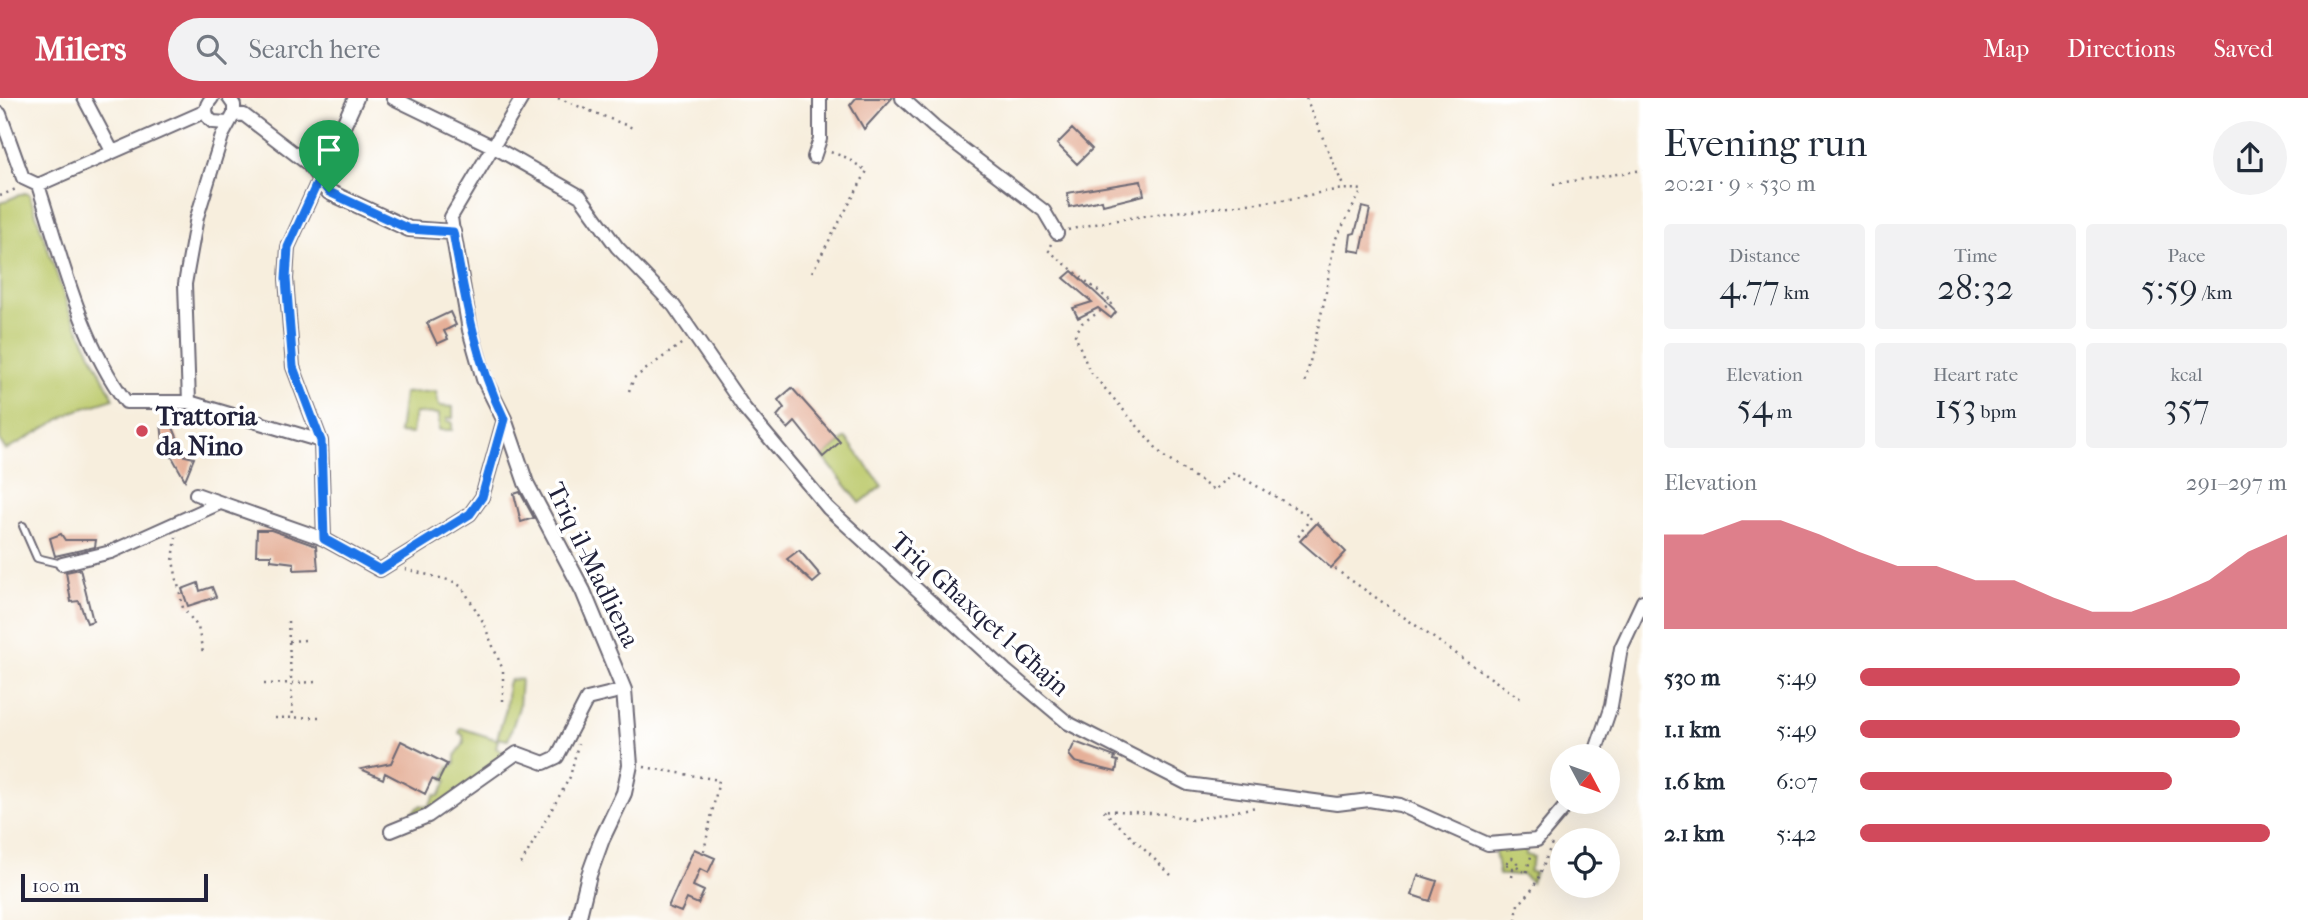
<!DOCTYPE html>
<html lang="en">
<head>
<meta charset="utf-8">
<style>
  body { margin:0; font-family:"IM FELL French Canon",serif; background:#f2f2f3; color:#1f2937; height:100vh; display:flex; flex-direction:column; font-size:26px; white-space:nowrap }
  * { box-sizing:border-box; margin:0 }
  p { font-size:23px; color:#747a83 }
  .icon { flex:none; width:38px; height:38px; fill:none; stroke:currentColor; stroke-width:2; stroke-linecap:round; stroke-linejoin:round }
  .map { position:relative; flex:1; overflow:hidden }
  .details { display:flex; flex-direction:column; background:#fff; width:665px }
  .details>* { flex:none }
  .needle { width:46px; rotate:131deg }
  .fabs { position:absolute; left:1550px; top:646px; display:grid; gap:14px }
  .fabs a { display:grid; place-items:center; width:70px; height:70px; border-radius:50%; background:#fff; box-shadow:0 7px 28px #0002; font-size:35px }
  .scale { position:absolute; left:21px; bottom:18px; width:187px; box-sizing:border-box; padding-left:7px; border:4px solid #22223b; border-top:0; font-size:19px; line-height:24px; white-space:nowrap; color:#22223b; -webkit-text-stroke:5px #fff; paint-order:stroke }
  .pin { position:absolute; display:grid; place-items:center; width:60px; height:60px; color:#fff; margin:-72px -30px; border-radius:50% 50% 50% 0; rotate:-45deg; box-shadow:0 0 7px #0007 }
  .pin .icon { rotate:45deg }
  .round { display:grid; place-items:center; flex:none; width:74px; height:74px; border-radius:37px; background:#f2f2f3 }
  .head { display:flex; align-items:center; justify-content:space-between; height:119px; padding:0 21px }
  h1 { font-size:38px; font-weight:600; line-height:52px }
  .figures { display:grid; grid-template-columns:repeat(3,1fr); gap:10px; height:119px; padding:7px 21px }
  .figures div { display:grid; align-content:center; border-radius:7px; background:#f2f2f3; text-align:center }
  .figures b { font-size:35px; font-weight:600 }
  .figures small { font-size:19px; font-weight:400 }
  .figures p { font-size:19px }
  .chart { height:196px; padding:14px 21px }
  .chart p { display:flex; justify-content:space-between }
  .chart svg { width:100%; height:126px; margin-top:7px; fill:#d1495b; opacity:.7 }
  ul { padding:0 21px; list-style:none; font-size:23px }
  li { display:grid; grid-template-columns:112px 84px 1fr; align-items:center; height:52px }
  li i { height:18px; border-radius:9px; background:#d1495b }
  header { display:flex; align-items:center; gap:42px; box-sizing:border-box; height:98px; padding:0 35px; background:#d1495b; color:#fff }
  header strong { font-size:33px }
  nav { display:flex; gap:38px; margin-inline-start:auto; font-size:24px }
  .search { width:490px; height:63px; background:#f2f2f3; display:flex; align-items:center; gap:18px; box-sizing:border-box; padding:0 24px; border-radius:38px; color:#747a83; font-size:26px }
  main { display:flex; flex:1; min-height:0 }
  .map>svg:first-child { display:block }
</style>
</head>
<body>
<header>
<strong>Milers</strong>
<div class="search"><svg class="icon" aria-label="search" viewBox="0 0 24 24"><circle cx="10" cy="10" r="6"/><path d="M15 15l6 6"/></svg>Search here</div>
<nav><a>Map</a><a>Directions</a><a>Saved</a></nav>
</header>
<main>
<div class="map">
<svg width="1643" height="822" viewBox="0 0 1643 822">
  <rect width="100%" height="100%" fill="#fff"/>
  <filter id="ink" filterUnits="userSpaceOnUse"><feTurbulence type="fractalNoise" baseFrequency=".0143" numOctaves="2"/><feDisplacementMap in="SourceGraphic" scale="14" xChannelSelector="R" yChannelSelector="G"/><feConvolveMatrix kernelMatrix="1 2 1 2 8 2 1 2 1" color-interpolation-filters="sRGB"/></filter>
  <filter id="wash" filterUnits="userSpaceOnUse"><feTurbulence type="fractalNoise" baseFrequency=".00686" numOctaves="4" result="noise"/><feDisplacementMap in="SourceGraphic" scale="28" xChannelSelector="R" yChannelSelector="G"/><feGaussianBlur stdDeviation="1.57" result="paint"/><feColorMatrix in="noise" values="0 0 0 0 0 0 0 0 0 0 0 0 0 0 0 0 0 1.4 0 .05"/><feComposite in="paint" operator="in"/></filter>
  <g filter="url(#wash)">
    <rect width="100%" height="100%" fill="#f7eedd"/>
    <path fill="#bcc96b" stroke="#6f7653" stroke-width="2" d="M24,95L29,96L69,212L114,301L75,313L6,352L0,343V105Z
      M436,293L439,308L453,309V320H447V323L452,324V332H439V316L415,315L412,336L399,335L404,295Z
      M846,340L882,388L860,405L823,359Z
      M521,581L519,609L508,642L497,640L506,611L508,586L510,582Z
      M461,630L498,642L496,650L510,658L437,707L410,721L408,718L421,707L428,709L435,697L439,698L447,683L443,681L449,669L455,666V658L464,645L463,637L459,635Z
      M1494,748H1526V757L1534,759L1529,773L1535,775L1531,784L1523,777H1499Z"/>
    <g id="blocks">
      <path fill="#e5b099" d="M856,0H892L864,31L850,7Z
        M1072,31L1092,51L1077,66L1057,46Z
        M1141,83L1144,97L1103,107L1102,102L1069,109L1067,95Z
        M1362,109L1370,111L1361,154L1349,152L1351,136L1355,135Z
        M1072,173L1116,214L1111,220L1098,210L1078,220L1073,210L1092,204L1064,180Z
        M450,214L456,227L444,233L448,241L437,246L427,225Z
        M792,290L840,344L823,359L795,324L788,331L777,318L784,310L778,302Z
        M169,320L185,358L194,360L185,382L163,343L161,325Z
        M520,394L534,420L521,424L514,396Z
        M1317,425L1346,454L1331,470L1300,443Z
        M257,432H271L316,448L318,471L294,472V465L271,462V457H256Z
        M61,436L65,442H96L95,449L55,458L50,440Z
        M799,452L821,478L813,485L787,461Z
        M80,471L93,523L87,525L79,503L71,504L66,474Z
        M198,485L200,493L212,489L216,499L188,508L182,491Z
        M401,643L447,666L438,684L432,681L425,696L385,675L383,681L361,671L391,665Z
        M1075,644L1115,659L1114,662L1118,663L1116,674L1075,664L1069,657Z
        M694,751L715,760L708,775L700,771L693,788L704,793L698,806L687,801L681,814L668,809Z
        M1418,777L1437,783L1430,803L1412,797Z"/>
    </g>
  </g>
  <g filter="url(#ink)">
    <use href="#blocks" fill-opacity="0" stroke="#6d6974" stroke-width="2"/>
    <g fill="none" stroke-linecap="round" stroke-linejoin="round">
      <g stroke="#6d6974" stroke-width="10">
        <path id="service" d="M23,428L37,460L62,466"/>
      </g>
      <g stroke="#6d6974" stroke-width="16">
        <path id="minor" d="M84,0L112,53
          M212,0C204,8 204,18 213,24L227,25
          M393,0L494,49L580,98L617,149L674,208L745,311L828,410L1005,572L1068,625L1188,686L1337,706L1369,702L1400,707L1488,746L1537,742L1569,704
          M902,0L934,29L1044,113L1057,135
          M0,16L23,80L38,87C62,161 80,241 126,304H189L321,343
          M234,16L244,17L308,66L319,81L288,149L286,181L293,269L321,343L324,441
          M814,59L820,41V0
          M38,87L206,13
          M453,134L451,119L522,0
          M189,304L185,186L197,119L222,38L234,16V7L229,0
          M196,396L324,441L380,472L470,416L482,399L504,321
          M62,466L111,454L220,405
          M1594,658L1611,608L1621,550L1643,503
          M391,733L428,718L517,655L544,665L557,659L587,601L624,592"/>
      </g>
      <g stroke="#6d6974" stroke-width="18">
        <path id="tertiary" d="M356,0L319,81L329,94L409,131L453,134L470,232L484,281L504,321L526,385L583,493L624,592L630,667L624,695L602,741L589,777L578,822"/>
      </g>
      <path stroke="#6d6974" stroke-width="2.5" stroke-dasharray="2 5" stroke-linecap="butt" d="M558,0L633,30
        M1306,0L1344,90
        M1553,86L1643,72
        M0,98L18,90
        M1068,132C1138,115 1210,111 1282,102C1309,99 1334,88 1362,92L1334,144L1325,200L1305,285
        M1051,146L1048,152L1113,205L1082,225L1075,237L1089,272L1164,359L1214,392L1234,375L1311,419L1296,442
        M812,174L867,73L845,59L830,54
        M629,293L634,280L684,244
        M176,439L173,463L183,510L198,529L203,555
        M405,471L452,483L462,489L482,522L503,572V607
        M1335,471L1521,601
        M288,523L293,619
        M289,543L306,542
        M264,586L318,584
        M275,620L322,619
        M644,669L719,682L704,753
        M1507 765a5 5 0 1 1 10 0a5 5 0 1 1-10 0Z
        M521,766L570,679L578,646
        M1517,768L1526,776L1532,755
        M1171,777L1103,712L1165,716L1192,722L1256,709
        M1512,779L1513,771
        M1516,822L1518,806C1537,793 1544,765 1552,745"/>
      <use href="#service" stroke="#fff" stroke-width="6"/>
      <use href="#minor" stroke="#fff" stroke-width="12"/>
      <use href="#tertiary" stroke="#fff" stroke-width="14"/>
    </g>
  </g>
  <g fill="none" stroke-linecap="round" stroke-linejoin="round" filter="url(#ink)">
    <g stroke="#fff" stroke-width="14">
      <path id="route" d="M319,81L329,94L409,131L453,134C465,200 475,261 504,321L482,399L470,416L380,472L324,441L321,343L293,269L286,181L288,149Z"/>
    </g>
    <use href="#route" stroke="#1a73e8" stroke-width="9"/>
  </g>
  <circle fill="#d1495b" stroke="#fff" stroke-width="2.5" cx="142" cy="333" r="7"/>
  <g text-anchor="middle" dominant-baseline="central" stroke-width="7" stroke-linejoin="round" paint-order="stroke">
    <g font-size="26" font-weight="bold" fill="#22223b" stroke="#fff" text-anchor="start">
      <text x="156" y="318">Trattoria<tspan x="156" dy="30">da Nino</tspan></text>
    </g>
    <g font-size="26" fill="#22223b" stroke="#fff">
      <text transform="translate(593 467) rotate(64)">Triq il-Madliena</text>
      <text transform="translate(980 516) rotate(42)">Triq Għaxqet l-Għajn</text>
    </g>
  </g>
</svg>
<div class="fabs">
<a><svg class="needle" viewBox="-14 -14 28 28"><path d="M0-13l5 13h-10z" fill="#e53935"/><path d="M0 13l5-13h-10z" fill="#747a83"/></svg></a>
<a><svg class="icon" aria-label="locate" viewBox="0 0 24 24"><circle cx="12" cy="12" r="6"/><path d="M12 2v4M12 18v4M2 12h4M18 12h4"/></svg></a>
</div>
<div class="scale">100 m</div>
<div class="pin" style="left:329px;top:94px;background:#1e9e55"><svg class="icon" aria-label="arrive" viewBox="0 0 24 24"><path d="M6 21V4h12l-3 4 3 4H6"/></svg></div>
</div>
<section class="details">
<div class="head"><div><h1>Evening run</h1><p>20:21 · 9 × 530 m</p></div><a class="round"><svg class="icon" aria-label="share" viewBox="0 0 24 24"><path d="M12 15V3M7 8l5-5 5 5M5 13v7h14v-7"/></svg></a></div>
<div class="figures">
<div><p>Distance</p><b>4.77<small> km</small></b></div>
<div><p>Time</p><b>28:32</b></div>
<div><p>Pace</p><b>5:59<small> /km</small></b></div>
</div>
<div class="figures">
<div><p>Elevation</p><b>54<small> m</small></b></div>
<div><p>Heart rate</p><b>153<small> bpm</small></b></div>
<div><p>kcal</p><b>357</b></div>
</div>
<div class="chart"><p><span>Elevation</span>291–297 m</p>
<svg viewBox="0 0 160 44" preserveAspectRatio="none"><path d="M0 44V11L10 11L20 6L30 6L40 11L50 17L60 22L70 22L80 27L90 27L100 33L110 38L120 38L130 33L140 27L150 17L160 11V44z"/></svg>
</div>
<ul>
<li><b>530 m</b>5:49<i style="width:89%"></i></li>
<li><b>1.1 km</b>5:49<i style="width:89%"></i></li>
<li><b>1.6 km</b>6:07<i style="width:73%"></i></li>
<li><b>2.1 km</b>5:42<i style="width:96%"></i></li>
</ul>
</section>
</main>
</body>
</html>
